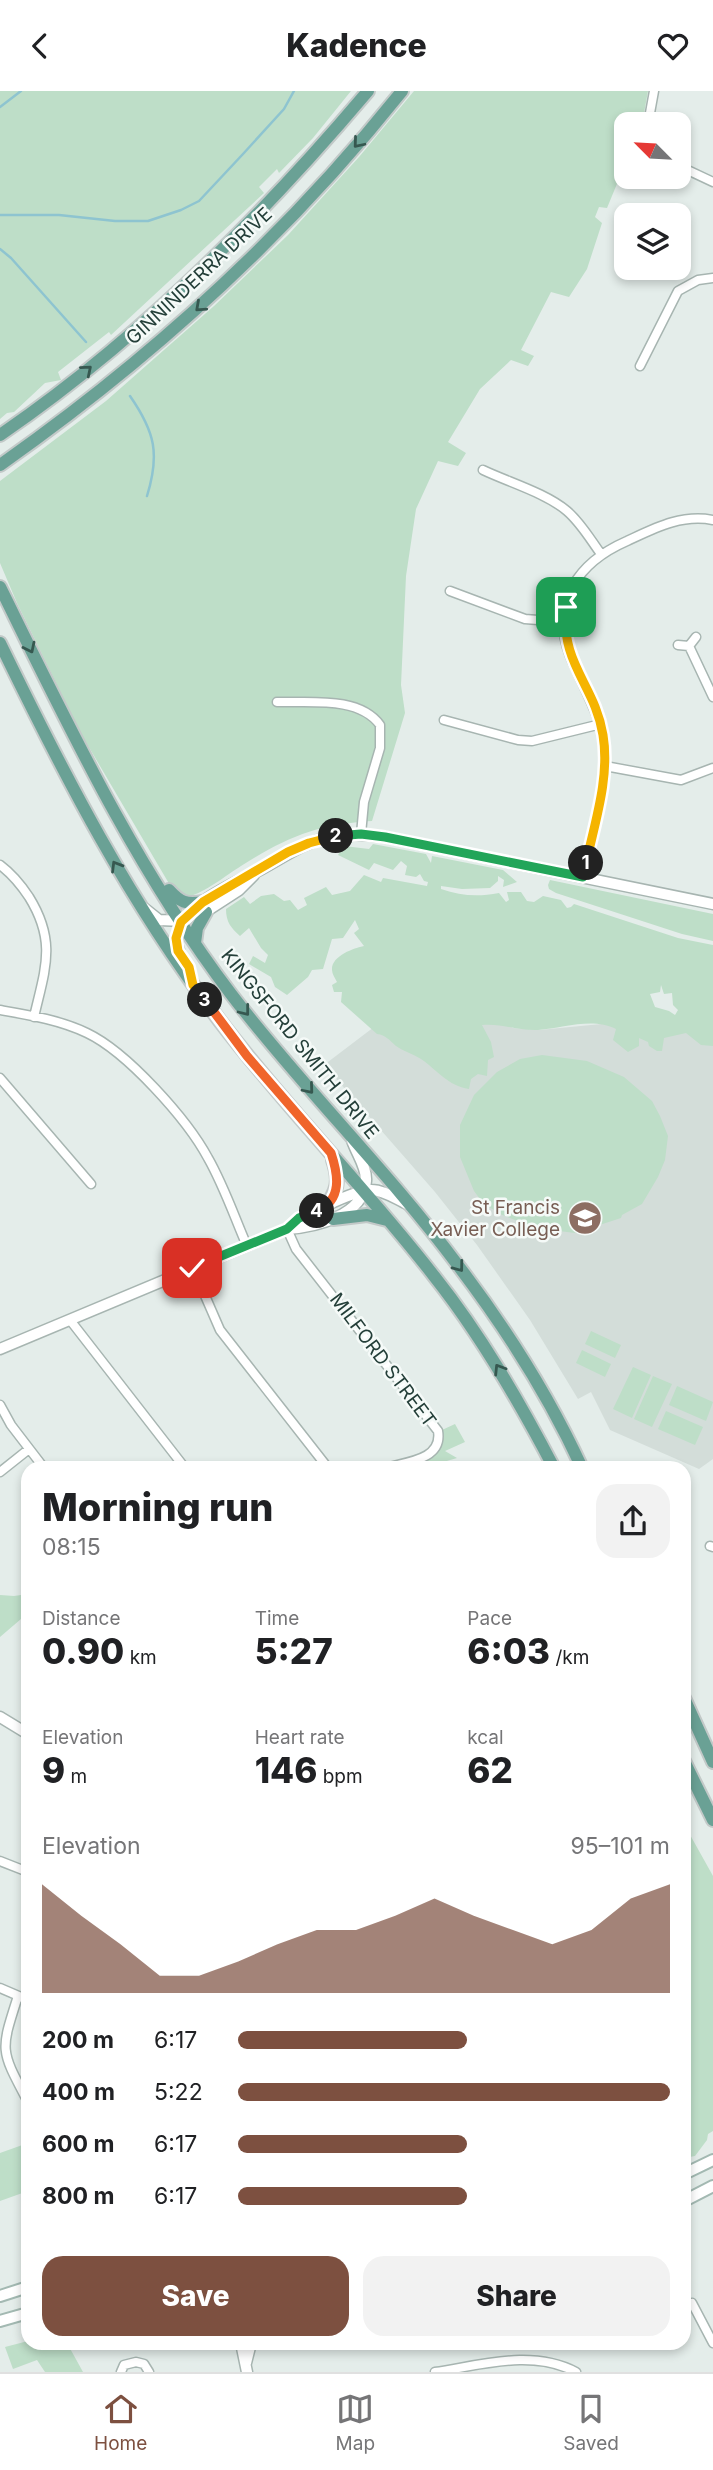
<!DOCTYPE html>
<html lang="en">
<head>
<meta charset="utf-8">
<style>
  body { margin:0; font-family:Inter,sans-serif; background:#f2f2f2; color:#202124; height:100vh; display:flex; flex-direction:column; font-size:26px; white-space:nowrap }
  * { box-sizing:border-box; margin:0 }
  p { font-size:23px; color:#757577 }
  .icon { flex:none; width:38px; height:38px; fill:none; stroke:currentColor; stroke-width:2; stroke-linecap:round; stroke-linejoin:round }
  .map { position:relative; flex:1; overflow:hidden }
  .drawer { position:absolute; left:21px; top:1370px; width:670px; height:889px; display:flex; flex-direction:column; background:#fff; border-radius:21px; box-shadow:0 4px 10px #0003 }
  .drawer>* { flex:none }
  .needle { width:46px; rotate:294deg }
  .controls { position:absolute; left:614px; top:21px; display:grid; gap:14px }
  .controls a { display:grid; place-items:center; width:77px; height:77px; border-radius:14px; background:#fff; box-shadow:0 4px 10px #0003; font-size:35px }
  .pin { position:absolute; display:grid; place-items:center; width:60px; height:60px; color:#fff; margin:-30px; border-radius:14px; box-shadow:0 4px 10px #0006 }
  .km { position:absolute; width:35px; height:35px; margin:-18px; border-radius:50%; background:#222; color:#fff; font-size:19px; line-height:35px; text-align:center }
  .round { display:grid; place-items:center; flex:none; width:74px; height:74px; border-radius:21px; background:#f2f2f2 }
  .headline { display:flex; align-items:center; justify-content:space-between; height:119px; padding:0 21px }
  h1 { font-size:38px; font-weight:800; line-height:52px }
  .figures { display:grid; grid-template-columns:repeat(3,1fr); gap:10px; height:119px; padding:7px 21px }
  .figures div { display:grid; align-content:center }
  .figures b { font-size:35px; font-weight:800 }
  .figures small { font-size:19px; font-weight:400 }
  .figures p { font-size:19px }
  .chart { height:196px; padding:14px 21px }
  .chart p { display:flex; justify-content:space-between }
  .chart svg { width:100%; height:126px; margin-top:7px; fill:#7d5040; opacity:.7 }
  .primary-button { display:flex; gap:14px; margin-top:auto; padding:14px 21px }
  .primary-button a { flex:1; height:80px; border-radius:21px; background:#7d5040; color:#fff; font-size:28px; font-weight:800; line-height:80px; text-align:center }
  .primary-button a+a { background:#f2f2f2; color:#202124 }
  ul { padding:0 21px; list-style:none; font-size:23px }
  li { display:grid; grid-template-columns:112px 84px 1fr; align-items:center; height:52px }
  li i { height:18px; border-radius:9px; background:#7d5040 }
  header { display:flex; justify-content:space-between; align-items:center; height:91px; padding:0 21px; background:#fff; font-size:32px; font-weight:800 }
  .dock { display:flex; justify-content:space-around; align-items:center; height:98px; border-top:2px solid #e0e0e0; background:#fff; font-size:19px; color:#757577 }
  .dock a { display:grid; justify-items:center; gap:4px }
  .dock .active { color:#7d5040 }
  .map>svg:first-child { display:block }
</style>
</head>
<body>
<header><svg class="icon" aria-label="back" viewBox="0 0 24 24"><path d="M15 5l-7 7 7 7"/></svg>Kadence<svg class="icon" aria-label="heart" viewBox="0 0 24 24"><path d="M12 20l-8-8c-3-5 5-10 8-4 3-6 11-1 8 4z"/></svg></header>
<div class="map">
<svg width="713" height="2281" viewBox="0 0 713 2281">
  <rect width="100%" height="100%" fill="#e4edea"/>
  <path fill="#d3ddd9" d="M428,895L513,937L539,939L612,932L713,939V1368L699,1378L610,1339L591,1301L578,1308L530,1229L477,1154L435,1101L324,974Z"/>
  <path fill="#bedec8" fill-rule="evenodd" d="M0,0H351L313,47L279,82L277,78L259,96L264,102L111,244L109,241L58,281L61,289L45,292L14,321L7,322L0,328Z
    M414,0H648L642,33H626V71L607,117L599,116L595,126L602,132L587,178L569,206L551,201L521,259L534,265L528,275L511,269L480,298L448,351L466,362L458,375L438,370L416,418L406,485L401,594L405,622L372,730C318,733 287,746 241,775C228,783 203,803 189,805C181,807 176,800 171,796L80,641L17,512L0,472V390L106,310L214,215L288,144L359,66Z
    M373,753L426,763L431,772L432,765L503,779L517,791L503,796L504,789L498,785V790L490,797L462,798L441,795V798C461,805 478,806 499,802L506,811L509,809L507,801H521L527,810L534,811L543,805L561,809L567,817L571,816L574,813L678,847L713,854V955L701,954L686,942L664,947L662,960H657L649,955L648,951L639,947V955L628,961L613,949L616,938C593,926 563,937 538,939C519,940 501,932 482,934L491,951L494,966L488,969L487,985L478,983L471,988L469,998C448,995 437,979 421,968C413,963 403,960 396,955C389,949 386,944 377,943L341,911L342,901H334L332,894L337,891C335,887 332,883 332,879C331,865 354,857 364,855L354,842L359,838L355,829L343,847L332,848L323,878L312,879L308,886L287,904L275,896L271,886L249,873L253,865L265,872L268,864L261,857L249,837L240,845C231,837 226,831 226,818L244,806L250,813L261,805L274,803L284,810L290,809L298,819L307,814L304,807L326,796L332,804L350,800L364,784L381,791L383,787L427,795L428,791L424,790L420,783L416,786L405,784L407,775L401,770L393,779L374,772L369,779L338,764L344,755L369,758ZM661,894L664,903L672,902L673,914L678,919L675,924L669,920L655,916L650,903L660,901Z
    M550,789L713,823V850L682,843L556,802L549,798L548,794Z
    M542,964L587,970L624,986L652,1010L660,1025L668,1045L665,1069L658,1086L642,1113L622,1124L621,1127L575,1142L535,1137L500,1123L483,1112L474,1100L460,1066V1034L474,1004L497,981L520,968Z
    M591,1240L621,1254L615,1267L585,1253Z
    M582,1259L611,1273L605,1286L576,1272Z
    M633,1276L651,1284L632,1327L613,1318Z
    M653,1285L672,1293L652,1336L634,1328Z
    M677,1295L713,1311L706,1330L669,1314Z
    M666,1320L703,1336L695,1354L658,1338Z
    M455,1333L465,1351L445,1360L457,1367L423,1377H380C404,1372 431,1371 444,1346L442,1339Z
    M28,1503V1522L0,1546V1504L14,1505Z
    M684,1733L713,1785V2040L708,2043L707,2049L695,2065L684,2067Z
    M28,2052V2100L0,2110V2062Z
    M28,2250V2252H67L83,2281H45L37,2269L13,2278L5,2256Z"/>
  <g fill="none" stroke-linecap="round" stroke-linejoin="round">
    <path stroke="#8ec4d0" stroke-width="2.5" d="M0,16L21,0
      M0,124H59L115,130H148L181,119L199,110L243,63L284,18L294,0
      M0,158L11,167L86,251
      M130,305C155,341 160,363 147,405"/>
    <g stroke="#a7b5b1" stroke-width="11">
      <path id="minor" d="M648,33L654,0
        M679,75L713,91
        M640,275L678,200L698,189L713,187
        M483,379C508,391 546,402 567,420C581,432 590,448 601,463
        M450,500L525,528L564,531
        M678,554L689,555L696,546
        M689,555L713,606
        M277,611C310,612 359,605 380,634V657L364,711L361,743
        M444,629L518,649L532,650L601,633
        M605,675L681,689L713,677
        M0,774C12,783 21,794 29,806C57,851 45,878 34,926
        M583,786C591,750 606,702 605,665C604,628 584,599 570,565C549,511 579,471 627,450C655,437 681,423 713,429
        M0,919C29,924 60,929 87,942C127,961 187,1028 208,1067C224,1095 234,1125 247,1155
        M0,987L91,1093
        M287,1138L296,1158L438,1340C443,1369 406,1371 385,1377
        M193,1177L220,1239L328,1377
        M70,1229L185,1377
        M0,1314L11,1334L44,1377
        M0,1381L29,1358
        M710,1455L713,1456
        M0,1770L28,1781
        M0,1897L28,1909
        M18,1905C0,1961 0,1958 28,2011
        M692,2212L713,2252
        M121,2281L124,2274L136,2271L144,2273L149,2281
        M435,2281C482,2274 532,2258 576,2281"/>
    </g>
    <g stroke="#a7b5b1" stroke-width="13">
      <path id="tertiary" d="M144,817L159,829L184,830
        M202,823L239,799L254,784
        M192,890C188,875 174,858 177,845C182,814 233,793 258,780C283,767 303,751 331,746C349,742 366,744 385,746L713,813
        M287,1138C315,1136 364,1125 366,1090C367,1076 356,1062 352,1049
        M0,1258L287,1138C301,1125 352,1100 371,1099C384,1099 396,1108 407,1113
        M0,1626L28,1643
        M241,2252L247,2281
        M246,2272L251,2252"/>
    </g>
    <g stroke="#a3b9b2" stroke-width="14">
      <path id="secondary" d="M684,2083L713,2069
        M684,2110L713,2095
        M0,2205L28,2196
        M0,2230L28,2222"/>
    </g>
    <g stroke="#c2c9c8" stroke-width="16">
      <path id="primary" d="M0,344C139,249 260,128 368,0
        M0,374C151,268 287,144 402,0
        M0,496C69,636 136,778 231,903C302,996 387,1079 457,1173C505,1236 549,1305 582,1377
        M0,552C64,684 130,813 220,930C287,1018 366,1097 434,1185C481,1244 519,1310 554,1377
        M169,799C180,811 186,814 203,811
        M195,852L197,837L206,821
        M324,1117C338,1101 340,1089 333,1069
        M333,1128L367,1124L387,1129
        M684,1607L713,1671
        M684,1670L713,1729"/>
    </g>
    <use href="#minor" stroke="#fff" stroke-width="8"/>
    <use href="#tertiary" stroke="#fff" stroke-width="10"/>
    <use href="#secondary" stroke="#fff" stroke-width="10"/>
    <use href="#primary" stroke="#6aa195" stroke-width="12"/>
  </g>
  <defs><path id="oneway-chevron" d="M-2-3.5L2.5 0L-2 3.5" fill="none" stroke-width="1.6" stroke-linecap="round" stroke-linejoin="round" transform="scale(1.75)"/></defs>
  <g stroke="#365850">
    <use href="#oneway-chevron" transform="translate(358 52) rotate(130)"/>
    <use href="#oneway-chevron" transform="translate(200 216) rotate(138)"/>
    <use href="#oneway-chevron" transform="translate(87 279) rotate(-40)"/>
    <use href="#oneway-chevron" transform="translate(30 557) rotate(64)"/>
    <use href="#oneway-chevron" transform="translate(116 775) rotate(-121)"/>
    <use href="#oneway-chevron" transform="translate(245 920) rotate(52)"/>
    <use href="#oneway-chevron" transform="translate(309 998) rotate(50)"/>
    <use href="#oneway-chevron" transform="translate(459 1176) rotate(53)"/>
    <use href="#oneway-chevron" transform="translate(499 1278) rotate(-122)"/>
  </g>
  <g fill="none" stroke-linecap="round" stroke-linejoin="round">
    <g stroke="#fff" stroke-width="14">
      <path id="split-1" d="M566,516C560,573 595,594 603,644C610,686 595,731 586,772"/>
    </g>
    <g stroke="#fff" stroke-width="14">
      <path id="split-2" d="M336,745L361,743L385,746L583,786L586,772"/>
    </g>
    <g stroke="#fff" stroke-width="14">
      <path id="split-3" d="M205,909L193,894L189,876L178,860L176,847L181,831L203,811L288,761L309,752L336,745"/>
    </g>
    <g stroke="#fff" stroke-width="14">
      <path id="split-4" d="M205,909L247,965L331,1062C338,1083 343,1109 317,1120"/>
    </g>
    <g stroke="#fff" stroke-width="14">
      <path id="split-5" d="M192,1177L287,1138L299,1127L317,1120"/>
    </g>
    <use href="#split-1" stroke="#f5b400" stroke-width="9"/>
    <use href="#split-2" stroke="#22a559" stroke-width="9"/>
    <use href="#split-3" stroke="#f5b400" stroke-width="9"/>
    <use href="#split-4" stroke="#f0652b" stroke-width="9"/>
    <use href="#split-5" stroke="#22a559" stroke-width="9"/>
  </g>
  <defs>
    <g id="school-disc" transform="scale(1.75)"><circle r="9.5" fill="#8d6e63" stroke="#f5faf8"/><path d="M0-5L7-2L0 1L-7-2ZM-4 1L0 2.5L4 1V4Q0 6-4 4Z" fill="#fff"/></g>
  </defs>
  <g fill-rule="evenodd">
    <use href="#school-disc" x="585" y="1127"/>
  </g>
  <g text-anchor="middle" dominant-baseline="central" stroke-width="5" stroke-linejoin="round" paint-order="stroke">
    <g font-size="19" fill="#243f39" stroke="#f5faf8">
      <text transform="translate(199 185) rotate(-43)">GINNINDERRA DRIVE</text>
      <text transform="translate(300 953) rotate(51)">KINGSFORD SMITH DRIVE</text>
      <text transform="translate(383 1269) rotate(53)">MILFORD STREET</text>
    </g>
    <g font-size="19" fill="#785e54" stroke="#f5faf8" text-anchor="end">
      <text x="560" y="1116">St Francis<tspan x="560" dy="22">Xavier College</tspan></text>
    </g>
  </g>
</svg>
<div class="controls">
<a><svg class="needle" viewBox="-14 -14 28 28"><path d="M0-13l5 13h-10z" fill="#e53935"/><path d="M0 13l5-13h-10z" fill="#757577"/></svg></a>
<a><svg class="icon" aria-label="layers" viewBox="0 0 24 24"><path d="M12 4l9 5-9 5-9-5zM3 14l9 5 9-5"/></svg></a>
</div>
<div class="pin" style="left:566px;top:516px;background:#1e9e55"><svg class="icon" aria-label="arrive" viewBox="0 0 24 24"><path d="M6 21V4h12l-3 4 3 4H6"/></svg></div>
<div class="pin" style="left:192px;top:1177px;background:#d93025"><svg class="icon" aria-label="check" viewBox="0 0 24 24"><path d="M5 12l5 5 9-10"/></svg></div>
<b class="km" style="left:586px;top:772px">1</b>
<b class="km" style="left:336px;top:745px">2</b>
<b class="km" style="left:205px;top:909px">3</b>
<b class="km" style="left:317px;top:1120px">4</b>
<section class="drawer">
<div class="headline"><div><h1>Morning run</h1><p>08:15</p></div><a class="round"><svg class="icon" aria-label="share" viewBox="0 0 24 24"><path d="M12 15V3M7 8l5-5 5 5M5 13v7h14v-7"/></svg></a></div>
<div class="figures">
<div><p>Distance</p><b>0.90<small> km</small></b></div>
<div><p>Time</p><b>5:27</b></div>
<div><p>Pace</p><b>6:03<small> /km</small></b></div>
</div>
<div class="figures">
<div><p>Elevation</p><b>9<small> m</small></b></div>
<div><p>Heart rate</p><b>146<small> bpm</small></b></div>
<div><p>kcal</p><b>62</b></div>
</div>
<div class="chart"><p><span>Elevation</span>95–101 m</p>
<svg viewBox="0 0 160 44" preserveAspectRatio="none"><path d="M0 44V6L10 17L20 27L30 38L40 38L50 33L60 27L70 22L80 22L90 17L100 11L110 17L120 22L130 27L140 22L150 11L160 6V44z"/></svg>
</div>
<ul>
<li><b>200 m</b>6:17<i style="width:53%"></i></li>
<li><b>400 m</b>5:22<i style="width:100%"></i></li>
<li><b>600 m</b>6:17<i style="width:53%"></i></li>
<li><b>800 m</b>6:17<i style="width:53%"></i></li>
</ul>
<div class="primary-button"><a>Save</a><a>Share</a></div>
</section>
</div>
<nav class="dock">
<a class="active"><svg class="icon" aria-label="home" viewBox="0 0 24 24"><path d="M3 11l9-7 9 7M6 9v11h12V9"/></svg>Home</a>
<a><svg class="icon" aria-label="map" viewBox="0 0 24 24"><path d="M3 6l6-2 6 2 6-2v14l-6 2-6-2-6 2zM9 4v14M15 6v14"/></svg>Map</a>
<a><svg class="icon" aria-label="saved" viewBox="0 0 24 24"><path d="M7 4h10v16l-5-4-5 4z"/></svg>Saved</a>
</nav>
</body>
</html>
